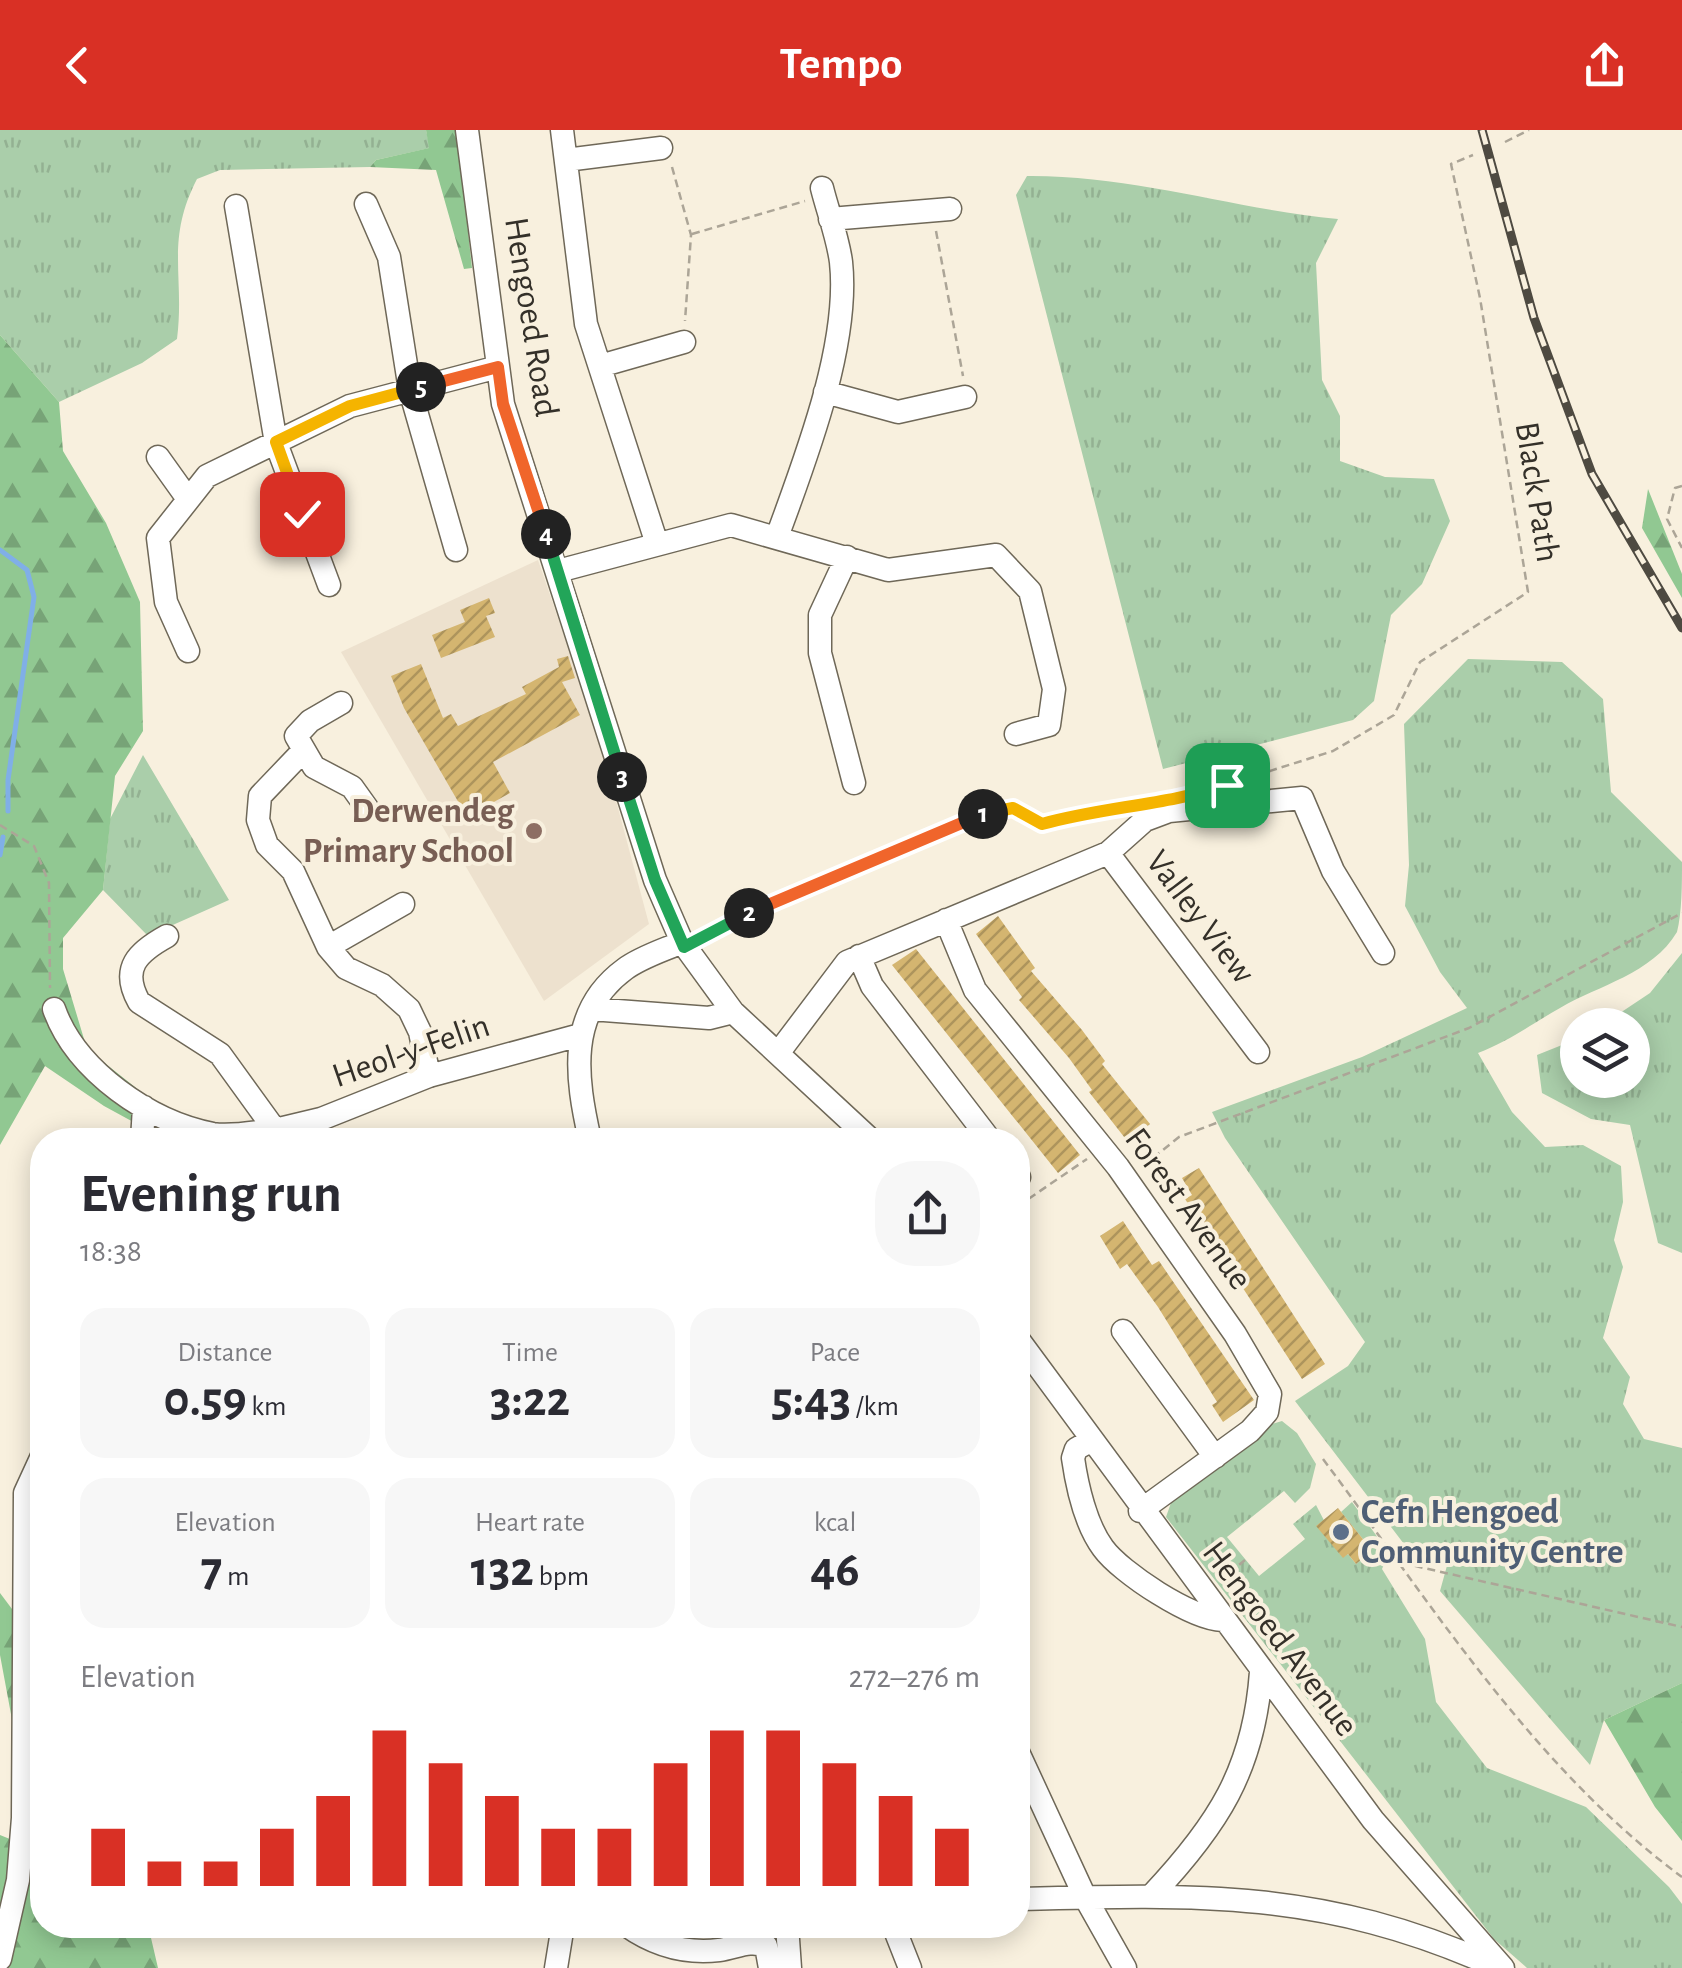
<!DOCTYPE html>
<html lang="en">
<head>
<meta charset="utf-8">
<style>
  body { margin:0; font-family:"Alegreya Sans",sans-serif; background:#f7f7f7; color:#2b2b33; height:100vh; display:flex; flex-direction:column; font-size:38px; white-space:nowrap }
  * { box-sizing:border-box; margin:0 }
  p { font-size:32px; color:#7c7c81 }
  .icon { flex:none; width:55px; height:55px; fill:none; stroke:currentColor; stroke-width:2; stroke-linecap:round; stroke-linejoin:round }
  .map { position:relative; flex:1; overflow:hidden }
  .sheet { position:absolute; left:30px; top:998px; width:1000px; height:810px; display:flex; flex-direction:column; background:#fff; border-radius:40px; box-shadow:0 5px 25px #0003 }
  .sheet>* { flex:none }
  .fabs { position:absolute; left:1560px; top:878px; display:grid; gap:20px }
  .fabs a { display:grid; place-items:center; width:90px; height:90px; border-radius:50%; background:#fff; box-shadow:0 5px 25px #0003; font-size:50px }
  .pin { position:absolute; display:grid; place-items:center; width:85px; height:85px; color:#fff; margin:-42px; border-radius:20px; box-shadow:0 5px 15px #0006 }
  .km { position:absolute; width:50px; height:50px; margin:-25px; border-radius:50%; background:#222; color:#fff; font-size:28px; line-height:50px; text-align:center }
  .round { display:grid; place-items:center; flex:none; width:105px; height:105px; border-radius:40px; background:#f7f7f7 }
  .headline { display:flex; align-items:center; justify-content:space-between; height:170px; padding:0 50px }
  h1 { font-size:55px; font-weight:700; line-height:75px }
  .metrics { display:grid; grid-template-columns:repeat(3,1fr); gap:15px; height:170px; padding:10px 50px }
  .metrics div { display:grid; align-content:center; border-radius:25px; background:#f7f7f7; text-align:center }
  .metrics b { font-size:50px; font-weight:700 }
  .metrics small { font-size:28px; font-weight:400 }
  .metrics p { font-size:28px }
  .chart { height:280px; padding:20px 50px }
  .chart p { display:flex; justify-content:space-between }
  .chart svg { width:100%; height:180px; margin-top:10px; stroke:#d93025; stroke-width:6 }
  header { display:flex; justify-content:space-between; align-items:center; height:130px; padding:0 50px; background:#d93025; color:#fff; font-size:45px; font-weight:700 }
  .map>svg:first-child { display:block }
</style>
</head>
<body>
<header><svg class="icon" aria-label="back" viewBox="0 0 24 24"><path d="M15 5l-7 7 7 7"/></svg>Tempo<svg class="icon" aria-label="share" viewBox="0 0 24 24"><path d="M12 15V3M7 8l5-5 5 5M5 13v7h14v-7"/></svg></header>
<div class="map">
<svg width="1682" height="1838" viewBox="0 0 1682 1838">
  <defs>
    <pattern id="grass-tufts" width="24" height="20" patternUnits="userSpaceOnUse" patternTransform="scale(2.5)"><rect width="24" height="20" fill="#aaceaa"/><path d="M3 7l-1-3M5 7V3M7 7l1-3M15 17l-1-3M17 17v-4M19 17l1-3" fill="none" stroke="#93b192"/></pattern>
    <pattern id="forest-firs" width="22" height="20" patternUnits="userSpaceOnUse" patternTransform="scale(2.5)"><rect width="22" height="20" fill="#91c892"/><path d="M5 1l3.5 6h-7zM16 11l3.5 6h-7z" fill="#77a377"/></pattern>
    <pattern id="building-hatch" width="6" height="6" patternUnits="userSpaceOnUse" patternTransform="scale(2.5)"><rect width="6" height="6" fill="#d4b570"/><path d="M-1 1l2-2M0 6l6-6M5 7l2-2" fill="none" stroke="#ad945c"/></pattern>
  </defs>
  <rect width="100%" height="100%" fill="#f8f0de"/>
  <path fill="#ede1ce" d="M538,430L599,607L649,794L544,871L341,522Z"/>
  <path fill="url(#grass-tufts)" d="M0,0H426L430,18L376,30L370,37L220,40L197,49C165,111 185,146 177,209L142,233L59,272L0,205Z
    M1027,46C1134,45 1233,79 1338,89L1316,133L1322,250L1340,286V331L1385,347L1434,349L1450,391L1422,454L1391,485L1374,571L1353,590L1163,639L1016,65Z
    M1468,529L1562,532L1603,569L1611,662L1682,732C1682,753 1682,783 1677,802C1652,844 1599,855 1560,878C1530,895 1511,910 1478,923L1512,982L1545,1017L1583,1015L1621,1036L1623,1072L1614,1110L1623,1137L1603,1208L1630,1247L1623,1274L1644,1309L1682,1318V1553L1604,1590L1590,1635L1440,1461L1448,1432L1404,1414L1295,1271L1348,1236L1365,1212L1225,1008L1212,982L1362,927L1467,878L1440,842L1405,776L1409,735L1404,594Z
    M143,625L229,770L148,806L103,760L110,689Z
    M1682,823V1123L1658,1113L1630,995L1591,989L1542,963L1537,925L1577,909L1578,950H1632V895H1602L1650,863Z
    M1282,1291L1297,1303L1316,1334L1310,1358L1295,1373L1284,1361L1227,1407L1259,1446L1305,1409L1293,1394L1316,1375L1343,1427L1348,1424L1356,1434L1366,1426L1360,1418L1366,1413L1341,1382L1352,1372L1389,1423L1382,1439L1425,1509L1436,1572L1487,1638L1586,1677L1669,1757L1682,1774V1838H1527L1494,1809L1166,1387L1172,1370L1272,1294Z"/>
  <path fill="url(#forest-firs)" d="M426,0H457L472,138L464,139L436,40L370,37L376,30L429,18Z
    M0,205L59,272L63,321L106,393L140,472L143,601L115,646L103,760L63,808V839L87,919L150,969L148,1000L104,976L45,936L0,1015Z
    M1648,359L1682,444V468L1642,398Z
    M0,1463L42,1519V1632L13,1595L0,1525Z
    M1682,1553V1711L1655,1677L1604,1590Z
    M0,1705L42,1722V1795H148L158,1838H0Z"/>
  <g fill="none" stroke-linecap="round" stroke-linejoin="round">
    <path stroke="#80afe7" stroke-width="5" d="M0,420L27,440L34,467L8,650V681
      M0,725L3,707"/>
  </g>
  <path fill="url(#building-hatch)" d="M489,468L495,483L486,486L495,507L441,528L432,505L465,492L460,480Z
    M568,526L575,548L562,552L580,585L493,632L510,663L467,687L404,578L391,546L421,534L443,588L451,584L458,596L526,564L522,557L559,537L557,529Z
    M998,786L1035,838L1031,841L1082,900L1105,931L1102,934L1150,994L1128,1012L1089,962L1092,960L1069,928L1019,870L1022,867L976,804Z
    M916,819L1080,1025L1058,1043L892,835Z
    M1199,1038L1325,1234L1302,1249L1185,1069L1192,1065L1182,1048Z
    M1123,1091L1152,1135L1159,1131L1254,1270L1223,1292L1212,1275L1217,1272L1158,1177L1127,1134L1120,1139L1100,1106Z
    M1338,1378L1366,1413L1360,1418L1366,1426L1356,1434L1348,1424L1343,1428L1316,1396Z"/>
  <g fill="none" stroke-linecap="round" stroke-linejoin="round">
    <g stroke="#6f6858" stroke-width="25">
      <path id="minor" d="M467,0L503,274L655,750L682,812L733,882
        M562,0L586,194L657,414
        M566,30L661,18
        M366,74L389,127L410,260L456,420
        M236,76L276,313L329,455
        M830,89L950,79
        M600,236L684,212
        M825,262L898,282L965,267
        M158,327L188,369
        M777,407C805,330 850,215 841,132C838,108 828,82 822,58
        M847,427L820,485V523L854,653
        M558,441L731,395L888,440L996,425L1030,461L1054,559L1049,595L1016,604
        M188,521L166,472L158,408L207,346L350,276L498,237
        M341,573L310,591L296,606L314,637L352,657L367,678
        M303,621L260,666L258,690L267,715L293,741L328,817L346,838L382,855L409,879L420,902L429,946
        M1108,723L1145,690L1169,681L1302,668L1333,741L1383,823
        M946,790L975,860L1118,1037L1235,1204L1270,1264L1267,1282L1250,1301L1140,1381
        M167,806C138,822 120,838 139,872L220,924L275,1000
        M328,817L403,774
        M859,826L872,856L990,1010
        M54,879C76,941 150,992 213,1004C232,1007 255,1002 275,1000
        M591,879L709,888L733,882L871,1010
        M779,922L847,832L1108,723L1258,922
        M142,1010L144,977
        M271,1010L275,1000L321,989L429,946L580,905
        M590,1010C576,948 566,882 625,839C641,827 664,820 682,812
        M1018,1045L1019,1047
        M1123,1201L1215,1327
        M1018,1209L1373,1690L1503,1838
        M1090,1311L1076,1319L1073,1328C1077,1356 1086,1395 1103,1418C1121,1443 1192,1489 1222,1490
        M1018,1622L1085,1767L1125,1838
        M1152,1765C1217,1696 1254,1640 1261,1542
        M1018,1769C1196,1764 1324,1760 1492,1835
        M626,1795C654,1815 685,1824 719,1820C736,1818 749,1809 766,1816L770,1838
        M787,1795L790,1838
        M893,1795L910,1838
        M0,1829L18,1750L23,1688L25,1363L42,1326
        M556,1838L563,1795"/>
    </g>
    <path stroke="#aca597" stroke-width="2.5" stroke-dasharray="8 5" stroke-linecap="butt" d="M1505,12L1529,0
      M672,37L691,105L685,191
      M936,101L963,246
      M692,104L805,71
      M1682,356L1675,358L1667,389L1682,418
      M1232,653L1333,621L1394,585L1420,532L1528,462L1480,168L1451,34L1473,25
      M0,695L34,716L49,753L50,858
      M702,808C796,764 912,699 1013,677L1042,694L1130,675
      M1143,1036L1179,1007L1469,898L1682,783
      M1018,1076L1087,1029
      M1323,1329C1432,1475 1534,1638 1682,1747
      M1402,1433L1682,1497
      M1219,1451L1245,1430"/>
    <use href="#minor" stroke="#fff" stroke-width="22"/>
    <g stroke="#4e4a41" stroke-width="9">
      <path id="rail" d="M1482,0L1534,188L1592,344L1682,498"/>
    </g>
    <use href="#rail" stroke="#f8f0de" stroke-width="5" stroke-dasharray="15" stroke-linecap="butt"/>
  </g>
  <g fill="none" stroke-linecap="round" stroke-linejoin="round">
    <g stroke="#fff" stroke-width="20">
      <path id="split-1" d="M983,684L1013,678L1042,694C1103,677 1167,675 1227,655"/>
    </g>
    <g stroke="#fff" stroke-width="20">
      <path id="split-2" d="M749,783L983,684"/>
    </g>
    <g stroke="#fff" stroke-width="20">
      <path id="split-3" d="M622,647L655,750L684,817L749,783"/>
    </g>
    <g stroke="#fff" stroke-width="20">
      <path id="split-4" d="M546,404L622,647"/>
    </g>
    <g stroke="#fff" stroke-width="20">
      <path id="split-5" d="M421,257L498,237L503,274L546,404"/>
    </g>
    <g stroke="#fff" stroke-width="20">
      <path id="split-6" d="M302,384L276,312L350,276L421,257"/>
    </g>
    <use href="#split-1" stroke="#f5b400" stroke-width="12"/>
    <use href="#split-2" stroke="#f0652b" stroke-width="12"/>
    <use href="#split-3" stroke="#22a559" stroke-width="12"/>
    <use href="#split-4" stroke="#22a559" stroke-width="12"/>
    <use href="#split-5" stroke="#f0652b" stroke-width="12"/>
    <use href="#split-6" stroke="#f5b400" stroke-width="12"/>
  </g>
  <circle fill="#8d6e63" stroke="#f8f0de" stroke-width="4" cx="534" cy="701" r="10"/>
  <circle fill="#5c6f8a" stroke="#f8f0de" stroke-width="4" cx="1341" cy="1402" r="10"/>
  <g text-anchor="middle" dominant-baseline="central" stroke-width="8" stroke-linejoin="round" paint-order="stroke">
    <g font-size="35" fill="#343029" stroke="#f8f0de">
      <text transform="translate(531 187) rotate(81)">Hengoed Road</text>
      <text transform="translate(1537 362) rotate(81)">Black Path</text>
      <text transform="translate(1200 787) rotate(53)">Valley View</text>
      <text transform="translate(411 921) rotate(-19)">Heol-y-Felin</text>
      <text transform="translate(1188 1079) rotate(54)">Forest Avenue</text>
      <text transform="translate(1280 1509) rotate(53)">Hengoed Avenue</text>
    </g>
    <g font-size="35" font-weight="bold" fill="#785e54" stroke="#f8f0de" text-anchor="end">
      <text x="514" y="681">Derwendeg<tspan x="514" dy="40">Primary School</tspan></text>
    </g>
    <g font-size="35" font-weight="bold" fill="#4e5e75" stroke="#f8f0de" text-anchor="start">
      <text x="1361" y="1382">Cefn Hengoed<tspan x="1361" dy="40">Community Centre</tspan></text>
    </g>
  </g>
</svg>
<div class="fabs">
<a><svg class="icon" aria-label="layers" viewBox="0 0 24 24"><path d="M12 4l9 5-9 5-9-5zM3 14l9 5 9-5"/></svg></a>
</div>
<div class="pin" style="left:1227px;top:655px;background:#1e9e55"><svg class="icon" aria-label="arrive" viewBox="0 0 24 24"><path d="M6 21V4h12l-3 4 3 4H6"/></svg></div>
<div class="pin" style="left:302px;top:384px;background:#d93025"><svg class="icon" aria-label="check" viewBox="0 0 24 24"><path d="M5 12l5 5 9-10"/></svg></div>
<b class="km" style="left:983px;top:684px">1</b>
<b class="km" style="left:749px;top:783px">2</b>
<b class="km" style="left:622px;top:647px">3</b>
<b class="km" style="left:546px;top:404px">4</b>
<b class="km" style="left:421px;top:257px">5</b>
<section class="sheet">
<div class="headline"><div><h1>Evening run</h1><p>18:38</p></div><a class="round"><svg class="icon" aria-label="share" viewBox="0 0 24 24"><path d="M12 15V3M7 8l5-5 5 5M5 13v7h14v-7"/></svg></a></div>
<div class="metrics">
<div><p>Distance</p><b>0.59<small> km</small></b></div>
<div><p>Time</p><b>3:22</b></div>
<div><p>Pace</p><b>5:43<small> /km</small></b></div>
</div>
<div class="metrics">
<div><p>Elevation</p><b>7<small> m</small></b></div>
<div><p>Heart rate</p><b>132<small> bpm</small></b></div>
<div><p>kcal</p><b>46</b></div>
</div>
<div class="chart"><p><span>Elevation</span>272–276 m</p>
<svg viewBox="0 0 160 44" preserveAspectRatio="none"><path d="M5 44V30M15 44V38M25 44V38M35 44V30M45 44V22M55 44V6M65 44V14M75 44V22M85 44V30M95 44V30M105 44V14M115 44V6M125 44V6M135 44V14M145 44V22M155 44V30"/></svg>
</div>
</section>
</div>
</body>
</html>
